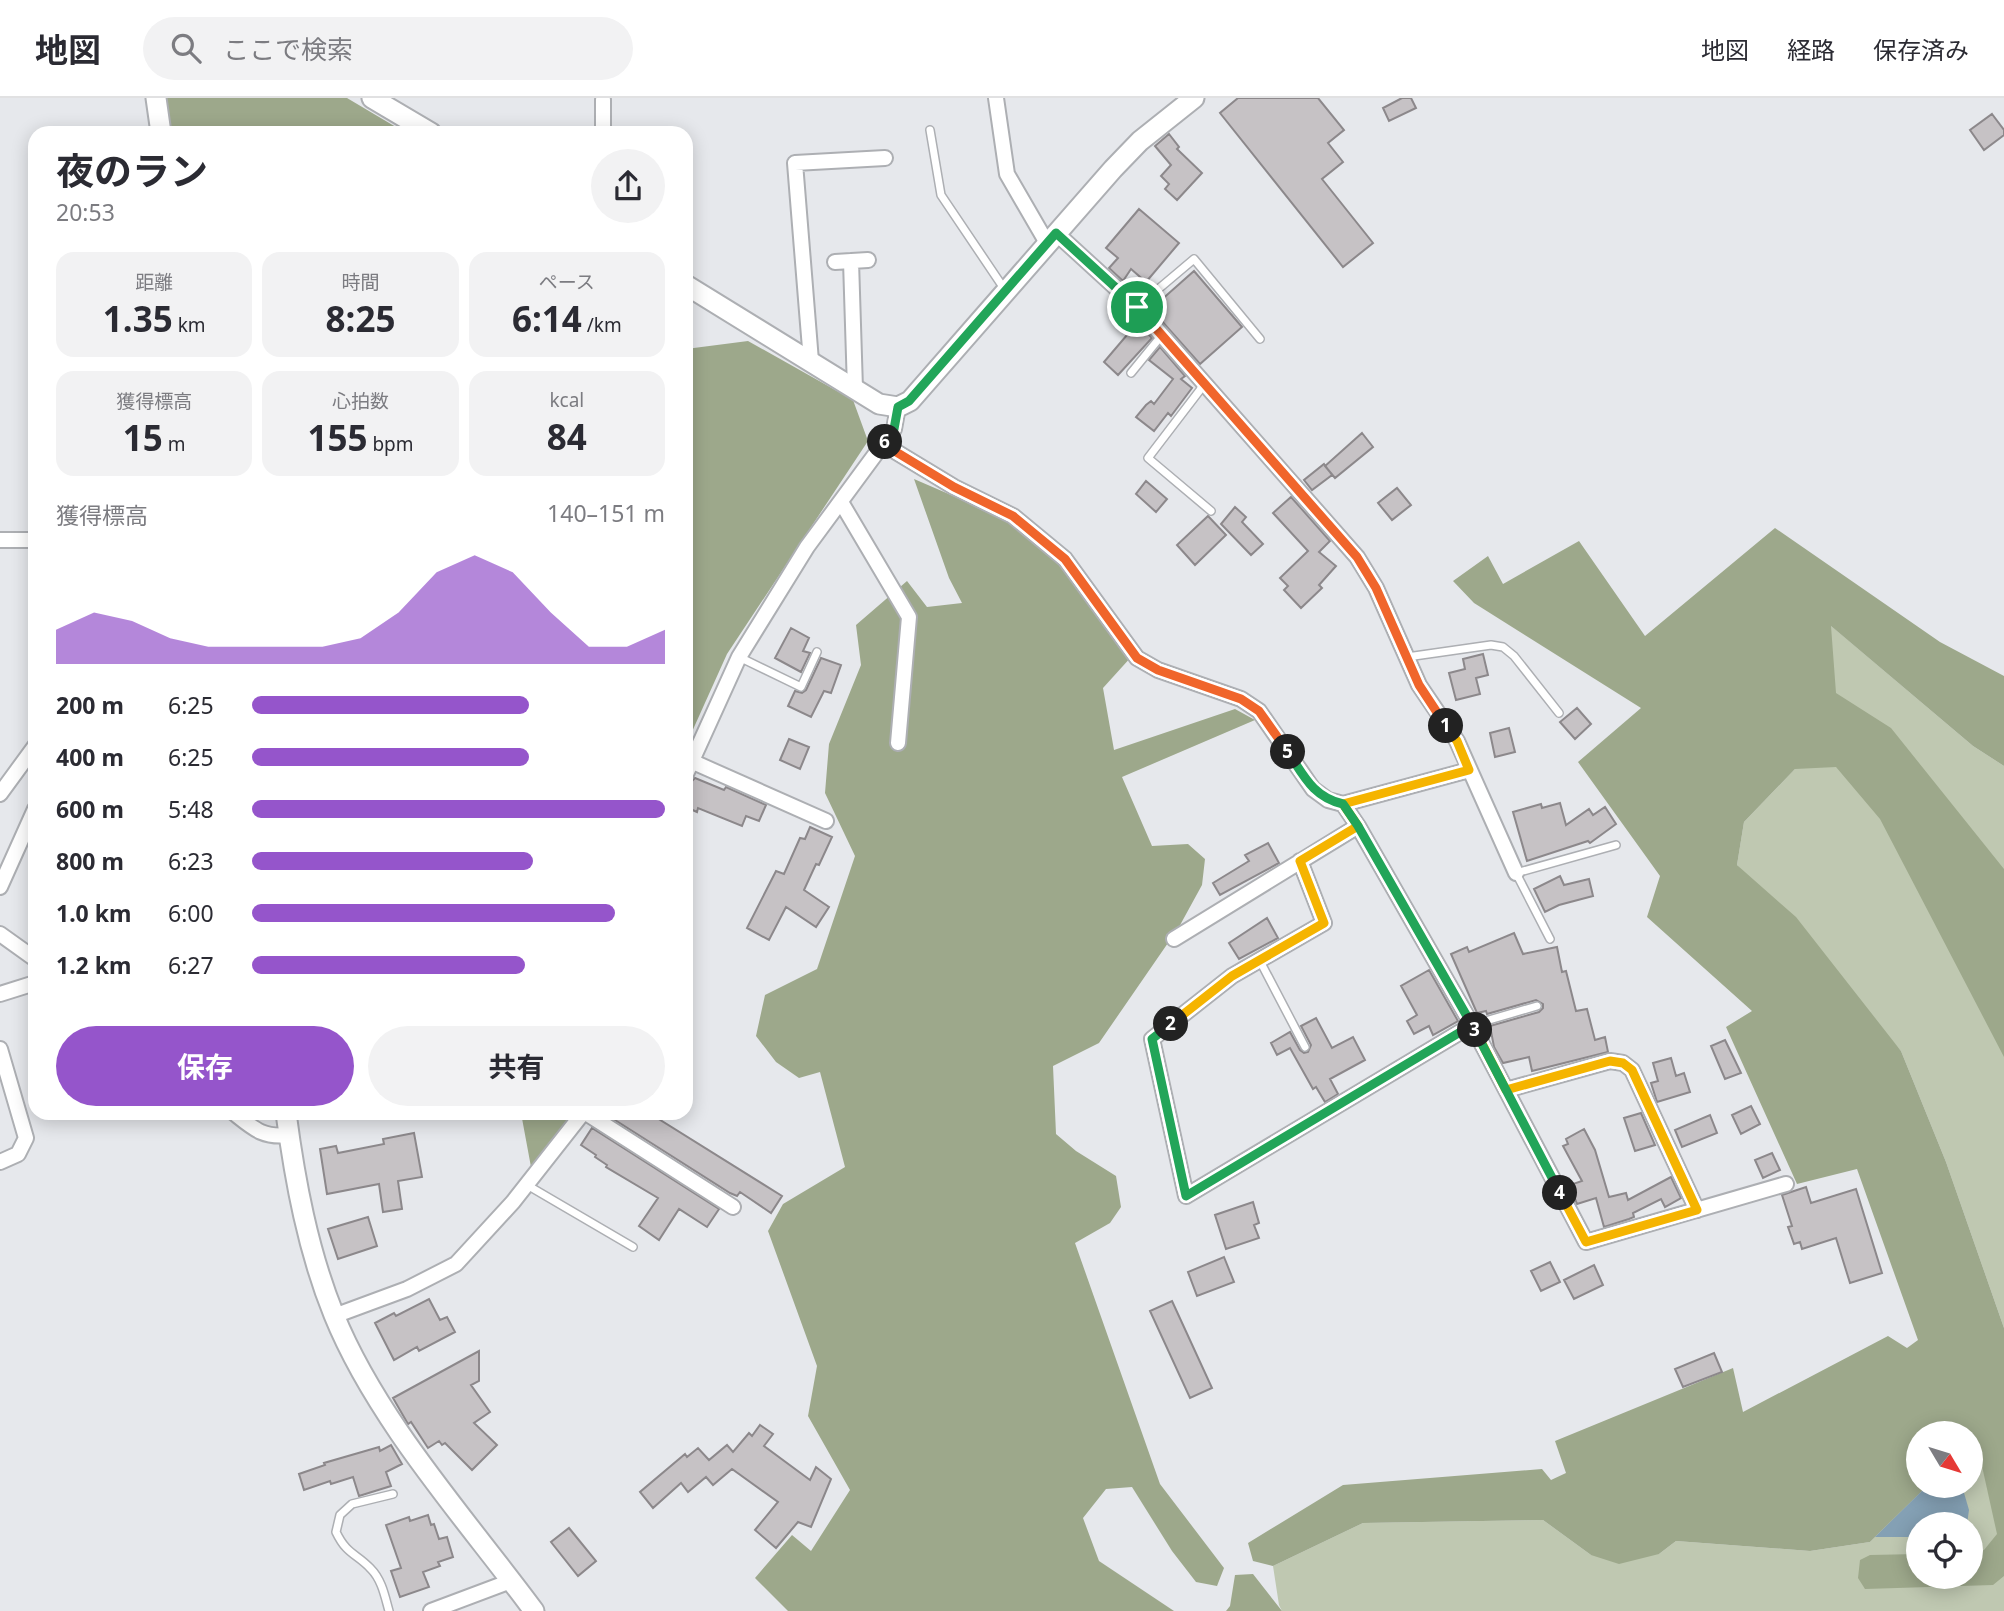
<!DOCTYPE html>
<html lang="ja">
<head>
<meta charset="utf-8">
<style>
  body { margin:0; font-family:"Noto Sans","Noto Sans JP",sans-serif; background:#f2f2f3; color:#2b2b33; height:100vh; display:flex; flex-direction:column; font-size:26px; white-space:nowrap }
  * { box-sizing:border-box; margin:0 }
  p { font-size:23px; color:#7c7c81 }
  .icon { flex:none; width:38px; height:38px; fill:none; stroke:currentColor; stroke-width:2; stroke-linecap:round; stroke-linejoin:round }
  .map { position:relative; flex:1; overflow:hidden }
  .sheet { position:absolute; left:28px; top:28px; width:665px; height:994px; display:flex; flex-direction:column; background:#fff; border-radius:21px; box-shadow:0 4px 18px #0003 }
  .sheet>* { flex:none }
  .needle { width:46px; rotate:128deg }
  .buttons { position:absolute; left:1906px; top:1323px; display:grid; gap:14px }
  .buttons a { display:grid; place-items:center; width:77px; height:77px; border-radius:50%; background:#fff; box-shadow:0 4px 18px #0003; font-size:35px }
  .pin { position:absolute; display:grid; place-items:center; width:60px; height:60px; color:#fff; margin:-30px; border:4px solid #fff; border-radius:50%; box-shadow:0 2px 7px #0007 }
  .km { position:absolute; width:35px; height:35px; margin:-18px; border-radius:50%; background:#222; color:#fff; font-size:19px; line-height:35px; text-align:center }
  .round { display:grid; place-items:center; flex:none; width:74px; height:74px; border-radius:37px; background:#f2f2f3 }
  .overview { display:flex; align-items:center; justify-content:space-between; height:119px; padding:0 28px }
  h1 { font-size:38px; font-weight:700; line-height:52px }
  .figures { display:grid; grid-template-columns:repeat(3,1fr); gap:10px; height:119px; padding:7px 28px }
  .figures div { display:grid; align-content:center; border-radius:18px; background:#f2f2f3; text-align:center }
  .figures b { font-size:35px; font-weight:700 }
  .figures small { font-size:19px; font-weight:400 }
  .figures p { font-size:19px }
  .chart { height:196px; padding:14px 28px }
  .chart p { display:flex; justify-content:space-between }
  .chart svg { width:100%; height:126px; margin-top:7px; fill:#9555cb; opacity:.7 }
  .cta { display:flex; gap:14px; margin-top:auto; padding:14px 28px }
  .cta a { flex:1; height:80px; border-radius:42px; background:#9555cb; color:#fff; font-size:28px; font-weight:700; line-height:80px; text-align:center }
  .cta a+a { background:#f2f2f3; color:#2b2b33 }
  ul { padding:0 28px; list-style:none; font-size:23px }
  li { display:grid; grid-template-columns:112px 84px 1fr; align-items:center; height:52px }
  li i { height:18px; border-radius:9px; background:#9555cb }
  header { display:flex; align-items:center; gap:42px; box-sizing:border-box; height:98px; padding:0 35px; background:#fff; border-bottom:2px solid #e1e1e2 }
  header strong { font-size:33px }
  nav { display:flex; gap:38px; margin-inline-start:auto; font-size:24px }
  .search { width:490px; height:63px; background:#f2f2f3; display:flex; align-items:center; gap:18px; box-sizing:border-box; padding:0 24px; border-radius:38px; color:#7c7c81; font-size:26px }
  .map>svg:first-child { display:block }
</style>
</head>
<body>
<header>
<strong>地図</strong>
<div class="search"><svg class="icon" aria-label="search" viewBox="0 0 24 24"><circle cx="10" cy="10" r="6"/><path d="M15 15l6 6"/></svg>ここで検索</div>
<nav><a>地図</a><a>経路</a><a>保存済み</a></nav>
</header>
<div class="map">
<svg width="2004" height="1513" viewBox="0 0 2004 1513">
  <rect width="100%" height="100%" fill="#e6e8ec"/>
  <path fill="#bfc8b1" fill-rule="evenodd" d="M1830,527L1973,648L2004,668V1230L1946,1064L1901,953L1737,767L1744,724L1795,671Z
    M2004,1314V1513H1282L1279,1507L1273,1468L1363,1425L1543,1422L1591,1457L1659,1456L1676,1443L1810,1453L1870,1444L1927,1388H1970L1971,1345ZM1918,1426H1970V1479H1918Z"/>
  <path fill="#9da88b" d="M166,0H347L406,35H170Z
    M748,243L853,302L868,343L727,556L686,647V251Z
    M914,381L1009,422L1063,463L1132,558L1103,590L1114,652L1235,611L1255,622L1122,679L1152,748L1188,746L1205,761L1202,787L1179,829L1099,945L1053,968L1056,1036L1076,1053L1116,1078L1121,1109L1110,1125L1075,1145L1160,1386L1224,1470L1217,1488L1196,1484L1172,1453L1132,1389L1106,1391L1083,1420L1099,1463L1174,1513H788L755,1480L792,1437L811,1453L850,1392L808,1318L817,1268L768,1133L783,1106L845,1069L820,974L799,980L776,964L756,938L765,897L817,871L855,758L825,695L829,646L861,567L856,527L907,483L927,509L962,505L949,480Z
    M1775,430L1940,544L2004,578V668L1973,648L1831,528L1836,595L1891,630L2004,771V959L1880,721L1836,669L1795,671L1744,724L1737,767L1796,819L1901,953L1946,1064L2004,1230V1478L1993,1487L1865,1491L1858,1480L1860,1462L1870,1457L1918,1456V1479H1970L1971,1455L1984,1452L1997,1436L1976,1341L1971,1345L1970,1335H1918V1388H1927L1870,1444L1810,1453L1676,1443L1659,1456L1619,1466L1591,1457L1543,1422L1363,1425L1273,1468L1253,1463L1248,1445L1343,1387L1542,1371L1551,1382L1566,1375L1555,1343L1733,1270L1743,1314L1888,1238L1907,1250L1918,1242L1857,1071L1797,1086L1726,929L1752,913L1647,819L1660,778L1578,664L1641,610L1474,505L1453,483L1488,458L1503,486L1579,443L1645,538Z
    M521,1015H573L531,1069Z
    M1253,1476L1282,1513H1226L1230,1508L1235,1477Z"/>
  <path fill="#84a0b4" d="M1927,1388H1962L1969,1412L1967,1426H1918V1439H1875Z"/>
  <path fill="#c6c2c5" stroke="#8c888b" stroke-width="2" d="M1238,0H1318L1344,32L1328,45L1343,64L1322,81L1373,145L1343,169L1220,15Z
    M1402,0H1411L1416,10L1389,23L1383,10Z
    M1992,16L2004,32V37L1984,52L1970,32Z
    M1169,36L1179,49L1177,51L1202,75L1177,102L1165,91L1169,86L1161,78L1171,67L1155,48Z
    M1139,111L1179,145L1146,184L1131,171L1123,183L1109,170L1118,160L1106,150Z
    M1194,173L1242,229L1200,266L1151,211Z
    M1138,224L1152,240L1118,277L1104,264Z
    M1160,249L1185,278L1181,281L1192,290L1171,318L1168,315L1154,333L1136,319L1146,307L1151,303L1154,306L1173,281L1149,262Z
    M1362,335L1373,349L1335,380L1325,368Z
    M1324,366L1332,377L1312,392L1304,382Z
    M1146,383L1167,401L1156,414L1136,396Z
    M1397,390L1411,407L1392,422L1378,405Z
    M1291,399L1330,443L1319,454L1336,468L1319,487L1322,490L1301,510L1284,492L1288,488L1280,480L1308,453L1273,415Z
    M1235,409L1246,419L1242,424L1263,446L1251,457L1221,426Z
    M1208,418L1226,437L1195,467L1177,447Z
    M791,530L809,540L803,553L810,555L801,574L775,560Z
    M1483,556L1488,577L1476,580L1480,596L1456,602L1449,575L1465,571L1463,561Z
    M821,560L841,567L831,595L824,593L811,619L788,608L795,593L802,595L806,592Z
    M1577,610L1591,626L1575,641L1560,624Z
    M1509,630L1515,654L1495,659L1490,635Z
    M789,641L809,649L800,671L780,662Z
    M695,680L724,692L726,689L766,707L759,723L746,718L742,728L698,710L697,714L686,709V694L690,685Z
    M1560,705L1566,727L1589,711L1593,717L1605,709L1616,726L1590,745L1588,743L1527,763L1513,714L1541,706L1542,710Z
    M810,729L832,739L819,767L816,766L804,792L829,809L816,829L786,809L769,842L747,830L776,773L784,776L800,740L805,741Z
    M1268,745L1279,765L1220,797L1213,785L1249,763L1245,757Z
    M1560,778L1564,787L1589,781L1593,798L1559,807L1545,814L1534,791Z
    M1267,820L1278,840L1239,861L1229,845Z
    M1514,835L1523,856L1557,849L1562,874L1566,873L1576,913L1587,911L1595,942L1605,939L1608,954L1532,973L1529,959L1503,965L1494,949L1490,928L1539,914L1543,910V906L1536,902L1487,916L1486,913L1477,915L1451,856L1467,849L1469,854Z
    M1429,872L1458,923L1433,937L1429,928L1414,936L1407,923L1417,917L1401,888Z
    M1316,920L1332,950L1353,939L1365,962L1330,981L1338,996L1325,1004L1316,989L1313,991L1290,950L1277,957L1271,945L1290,934L1300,952L1304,955L1308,954L1311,947L1301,928Z
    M1725,942L1741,975L1725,981L1711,948Z
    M1671,960L1676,978L1684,975L1690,994L1657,1004L1651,985L1658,983L1653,965Z
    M1751,1008L1760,1026L1741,1036L1732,1017Z
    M604,1015H649L782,1098L771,1115L740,1094L737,1098L730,1095Z
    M1641,1015L1655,1047L1635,1053L1624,1020Z
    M1710,1017L1717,1035L1682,1049L1675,1032Z
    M592,1030L719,1111L707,1129L679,1111L659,1142L639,1128L658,1100L606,1069L607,1067L595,1059L596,1057L581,1047Z
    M1584,1031L1595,1052L1609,1099L1626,1095L1628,1102L1671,1079L1681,1100L1665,1109L1661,1101L1633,1115L1634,1119L1629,1121L1604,1129L1596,1100L1577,1106L1570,1087L1582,1083L1563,1048L1568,1046L1566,1041Z
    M414,1035L422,1079L398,1083L402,1111L383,1114L379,1086L327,1096L320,1051L336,1048L338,1055L384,1046L383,1041Z
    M1772,1055L1780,1072L1763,1080L1755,1062Z
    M1806,1089L1811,1105L1856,1091L1882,1175L1850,1185L1836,1140L1802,1151L1800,1144L1794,1146L1788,1129L1792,1128L1782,1097Z
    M1253,1104L1259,1125L1254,1127L1259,1140L1226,1151L1215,1117Z
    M368,1119L377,1148L338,1161L328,1131Z
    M1224,1159L1234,1184L1197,1198L1188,1174Z
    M1550,1164L1560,1184L1541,1193L1531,1173Z
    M1594,1167L1603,1187L1574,1201L1564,1182Z
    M429,1201L440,1222L447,1219L455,1234L419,1253L417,1249L394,1262L375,1225L394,1215L396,1218Z
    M1172,1203L1212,1290L1190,1300L1150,1213Z
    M479,1253V1283L471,1287L490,1314L474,1325L497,1347L472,1372L445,1345L442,1347L439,1343L428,1350L411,1324L408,1326L393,1300Z
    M1714,1255L1722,1274L1683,1289L1675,1271Z
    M760,1327L773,1336L764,1348L810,1382L816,1369L831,1381L811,1429L798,1424L776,1450L755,1432L778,1404L732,1371L713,1387L706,1379L688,1394L681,1385L653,1410L640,1394L685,1356L687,1359L698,1350L709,1362L727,1347L733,1354L749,1335L752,1338Z
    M391,1347L402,1366L386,1374L391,1388L359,1398L353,1379L331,1386L330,1383L304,1392L299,1376L325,1367L324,1365L379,1349L380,1353Z
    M428,1417L431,1427L434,1426L439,1441L447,1439L453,1459L438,1464L440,1468L423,1474L429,1489L400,1499L391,1473L401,1470L386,1427L409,1419L410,1423Z
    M569,1430L596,1463L578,1478L551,1444Z"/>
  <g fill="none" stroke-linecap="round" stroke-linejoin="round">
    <g stroke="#adafb3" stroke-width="10">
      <path id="lane" d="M930,32L941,97L1005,192
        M1137,209L1194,161L1260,241
        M1131,275L1162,237
        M1203,285L1200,292L1148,360L1211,413
        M739,559L801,589L817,554
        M1407,559L1491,547L1503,549L1514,558L1559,615
        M1550,841L1516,775L1616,747
        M1260,863L1305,949
        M1472,927L1537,908
        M527,1087L633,1149
        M389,1513C385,1499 382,1482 371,1471C356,1455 347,1457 336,1434L340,1417L352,1406L393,1396"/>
    </g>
    <g stroke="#adafb3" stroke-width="18">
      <path id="street" d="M996,0L1007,76L1047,145
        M603,2V35
        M1056,135L1137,209L1357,459L1376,490L1419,587L1457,643L1516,775
        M851,163L855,291
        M835,164L868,162
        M811,263L795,65L885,60
        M883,346L954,389L1013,418L1065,461L1137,560L1158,572L1241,601L1259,613L1313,691L1328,702L1343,706L1469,672
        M841,404L909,519L898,645
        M0,442H35
        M691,663L826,723
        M686,676L739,559L807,449L894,331L898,309
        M0,696L35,648
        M1343,706L1358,728L1472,927L1586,1144L1786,1086
        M1300,763L1324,825L1232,878L1152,941L1186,1098L1472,927
        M0,789L35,711
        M0,836L35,861
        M1174,841L1358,728
        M0,896L35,885
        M0,951L26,1040L18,1056L0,1064
        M1506,992L1610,963L1623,965L1632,972L1697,1112
        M234,1015C254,1031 263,1040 289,1037
        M586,1015L733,1109
        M334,1218L407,1191L456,1166L513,1104L583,1015
        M431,1513L511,1483"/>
    </g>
    <g stroke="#adafb3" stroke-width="23">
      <path id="secondary" d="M156,0L161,35
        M372,0L431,35
        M686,187L879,306L898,309L910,303L1113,71L1140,43L1194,0
        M286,1015C295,1083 308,1153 334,1217C377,1323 466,1421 534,1513"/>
    </g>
    <use href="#lane" stroke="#fff" stroke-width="7"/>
    <use href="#street" stroke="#fff" stroke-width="14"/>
    <use href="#secondary" stroke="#fff" stroke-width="19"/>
  </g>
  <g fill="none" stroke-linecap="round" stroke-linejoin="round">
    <g stroke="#fff" stroke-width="14">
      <path id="split-1" d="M1137,209L1357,459L1376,490L1419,587L1446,628"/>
    </g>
    <g stroke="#fff" stroke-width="14">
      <path id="split-2" d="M1171,926L1232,878L1324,825L1300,763L1358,728L1343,706L1469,672L1457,643L1446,628"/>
    </g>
    <g stroke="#fff" stroke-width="14">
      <path id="split-3" d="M1171,926L1152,941L1186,1098L1472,927L1475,932"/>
    </g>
    <g stroke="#fff" stroke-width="14">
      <path id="split-4" d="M1475,932L1506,992L1610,963L1623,965L1632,972L1697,1112L1586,1144L1560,1095"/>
    </g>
    <g stroke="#fff" stroke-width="14">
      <path id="split-5" d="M1288,654C1304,678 1313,699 1343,706L1358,728L1472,927L1560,1095"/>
    </g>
    <g stroke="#fff" stroke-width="14">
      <path id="split-6" d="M885,344L883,346L954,389L1013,418L1065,461L1137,560L1158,572L1241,601L1259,613L1288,654"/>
    </g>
    <g stroke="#fff" stroke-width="14">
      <path id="split-7" d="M885,344L894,331L898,309L909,303L1056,135L1137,209"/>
    </g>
    <use href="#split-1" stroke="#f0652b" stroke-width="9"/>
    <use href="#split-2" stroke="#f5b400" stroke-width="9"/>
    <use href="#split-3" stroke="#22a559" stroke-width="9"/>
    <use href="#split-4" stroke="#f5b400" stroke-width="9"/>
    <use href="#split-5" stroke="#22a559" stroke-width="9"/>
    <use href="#split-6" stroke="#f0652b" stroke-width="9"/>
    <use href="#split-7" stroke="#22a559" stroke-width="9"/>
  </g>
</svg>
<div class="buttons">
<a><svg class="needle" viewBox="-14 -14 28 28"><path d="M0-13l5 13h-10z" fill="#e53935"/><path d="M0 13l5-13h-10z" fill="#7c7c81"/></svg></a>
<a><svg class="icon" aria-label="locate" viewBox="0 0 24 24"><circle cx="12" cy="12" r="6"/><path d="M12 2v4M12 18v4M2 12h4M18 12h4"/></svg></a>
</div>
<div class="pin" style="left:1137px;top:209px;background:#1e9e55"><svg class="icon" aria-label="arrive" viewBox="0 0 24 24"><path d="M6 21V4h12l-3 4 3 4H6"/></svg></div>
<b class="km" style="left:1446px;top:628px">1</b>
<b class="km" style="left:1171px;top:926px">2</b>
<b class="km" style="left:1475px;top:932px">3</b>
<b class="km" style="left:1560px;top:1095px">4</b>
<b class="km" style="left:1288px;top:654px">5</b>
<b class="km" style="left:885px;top:344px">6</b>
<section class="sheet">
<div class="overview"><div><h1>夜のラン</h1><p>20:53</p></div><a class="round"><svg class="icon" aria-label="share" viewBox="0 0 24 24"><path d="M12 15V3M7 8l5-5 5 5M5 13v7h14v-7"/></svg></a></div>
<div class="figures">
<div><p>距離</p><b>1.35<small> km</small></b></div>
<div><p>時間</p><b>8:25</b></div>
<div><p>ペース</p><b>6:14<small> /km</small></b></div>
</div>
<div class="figures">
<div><p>獲得標高</p><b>15<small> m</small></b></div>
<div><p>心拍数</p><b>155<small> bpm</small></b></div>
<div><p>kcal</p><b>84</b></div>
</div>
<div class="chart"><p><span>獲得標高</span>140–151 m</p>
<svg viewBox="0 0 160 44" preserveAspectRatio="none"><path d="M0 44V32L10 26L20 29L30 35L40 38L50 38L60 38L70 38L80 35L90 26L100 12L110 6L120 12L130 26L140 38L150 38L160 32V44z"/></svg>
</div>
<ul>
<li><b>200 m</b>6:25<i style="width:67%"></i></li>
<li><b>400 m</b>6:25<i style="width:67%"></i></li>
<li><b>600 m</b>5:48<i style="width:100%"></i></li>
<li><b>800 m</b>6:23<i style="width:68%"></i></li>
<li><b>1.0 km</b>6:00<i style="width:88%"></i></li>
<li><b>1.2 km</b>6:27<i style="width:66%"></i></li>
</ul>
<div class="cta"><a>保存</a><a>共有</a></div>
</section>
</div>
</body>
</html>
